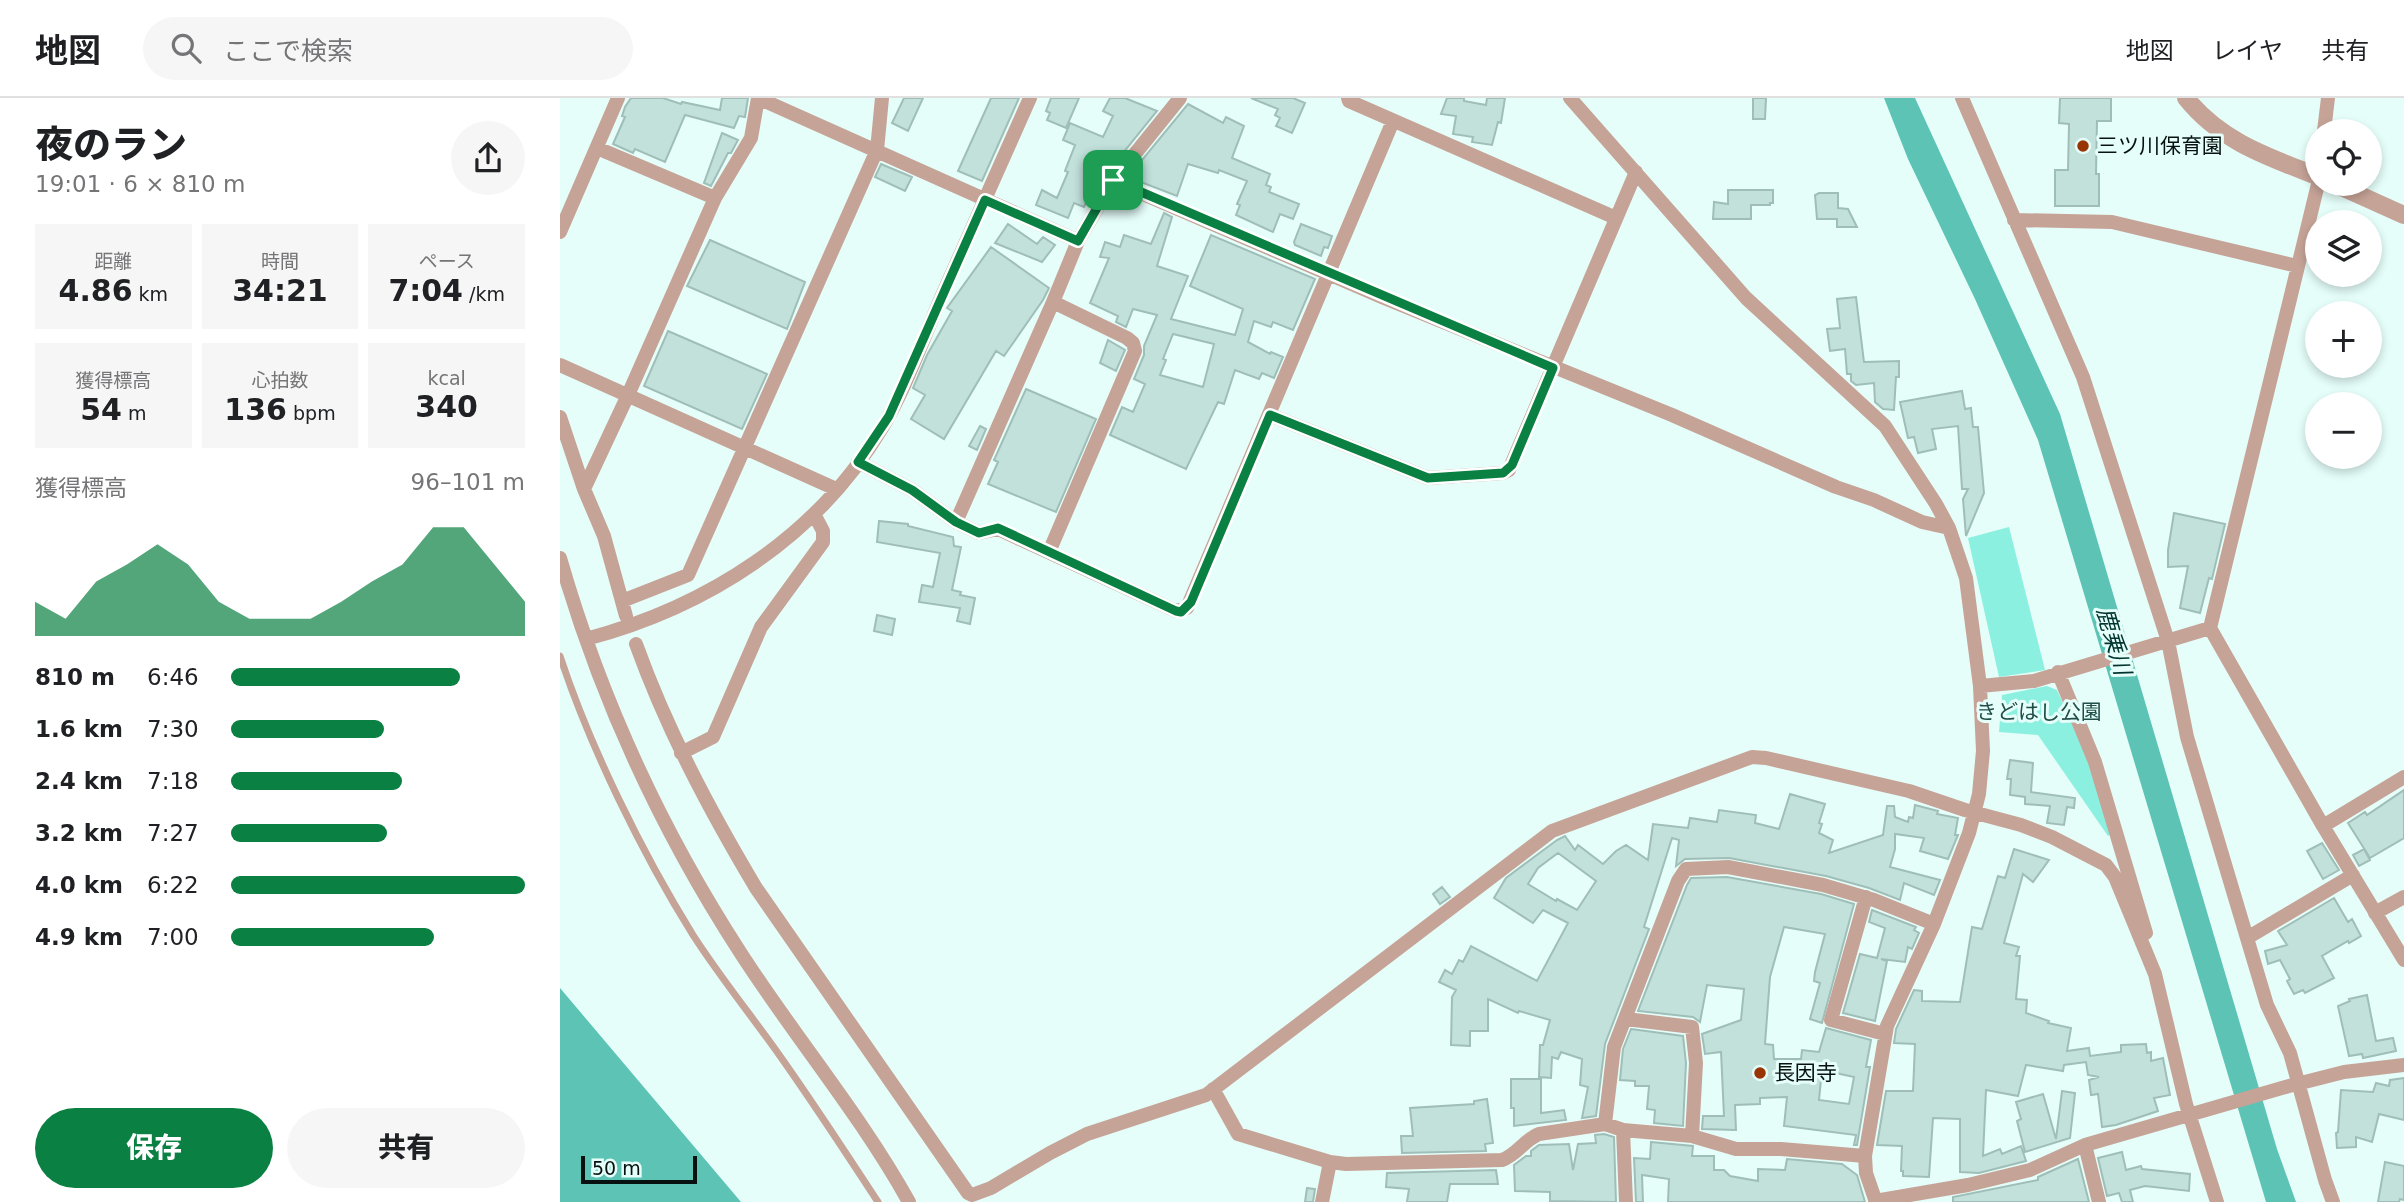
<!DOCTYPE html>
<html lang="ja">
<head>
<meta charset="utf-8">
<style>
  body { margin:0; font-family:"DejaVu Sans","Noto Sans JP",sans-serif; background:#f6f6f6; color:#202124; height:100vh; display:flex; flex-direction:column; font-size:26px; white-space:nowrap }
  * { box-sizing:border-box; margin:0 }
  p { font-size:23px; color:#757577 }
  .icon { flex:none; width:38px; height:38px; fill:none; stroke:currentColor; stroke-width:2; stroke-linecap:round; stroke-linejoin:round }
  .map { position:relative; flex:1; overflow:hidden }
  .sheet { display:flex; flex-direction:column; background:#fff; width:560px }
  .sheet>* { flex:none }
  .tools { position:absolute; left:1745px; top:21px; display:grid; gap:14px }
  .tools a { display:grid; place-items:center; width:77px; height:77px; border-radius:50%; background:#fff; box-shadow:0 4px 10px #0003; font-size:35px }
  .scale { position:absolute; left:21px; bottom:18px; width:116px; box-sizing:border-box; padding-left:7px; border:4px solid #071210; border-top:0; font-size:19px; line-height:24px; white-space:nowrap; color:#071210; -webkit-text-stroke:5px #e5fefa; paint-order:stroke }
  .pin { position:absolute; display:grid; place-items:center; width:60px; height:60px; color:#fff; margin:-30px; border-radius:14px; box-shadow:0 4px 10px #0006 }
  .round { display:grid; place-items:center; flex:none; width:74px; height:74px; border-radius:37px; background:#f6f6f6 }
  .summary { display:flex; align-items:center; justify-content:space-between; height:119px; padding:0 35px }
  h1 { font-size:38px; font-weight:800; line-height:52px }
  .stats { display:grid; grid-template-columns:repeat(3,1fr); gap:10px; height:119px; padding:7px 35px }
  .stats div { display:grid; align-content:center; border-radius:0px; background:#f6f6f6; text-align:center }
  .stats b { font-size:30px; font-weight:800 }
  .stats small { font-size:19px; font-weight:400 }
  .stats p { font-size:19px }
  .chart { height:196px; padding:14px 35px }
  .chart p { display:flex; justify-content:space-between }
  .chart svg { width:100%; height:126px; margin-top:7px; fill:#0b8043; opacity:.7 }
  .button { display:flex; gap:14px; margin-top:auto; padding:14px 35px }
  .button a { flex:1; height:80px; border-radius:42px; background:#0b8043; color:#fff; font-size:28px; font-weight:800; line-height:80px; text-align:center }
  .button a+a { background:#f6f6f6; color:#202124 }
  ul { padding:0 35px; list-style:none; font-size:23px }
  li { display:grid; grid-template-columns:112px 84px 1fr; align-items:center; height:52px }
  li i { height:18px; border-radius:9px; background:#0b8043 }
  header { display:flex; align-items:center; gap:42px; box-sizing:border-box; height:98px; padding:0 35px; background:#fff; border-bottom:2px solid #e0e0e0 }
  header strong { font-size:33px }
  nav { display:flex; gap:38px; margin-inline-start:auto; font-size:24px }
  .search { width:490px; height:63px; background:#f6f6f6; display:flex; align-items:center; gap:18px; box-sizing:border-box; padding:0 24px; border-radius:38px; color:#757577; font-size:26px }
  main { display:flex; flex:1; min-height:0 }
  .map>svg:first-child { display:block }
</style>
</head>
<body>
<header>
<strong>地図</strong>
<div class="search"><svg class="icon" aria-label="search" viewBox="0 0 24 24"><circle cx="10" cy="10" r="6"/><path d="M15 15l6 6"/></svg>ここで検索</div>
<nav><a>地図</a><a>レイヤ</a><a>共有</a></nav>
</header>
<main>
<section class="sheet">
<div class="summary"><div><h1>夜のラン</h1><p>19:01 · 6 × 810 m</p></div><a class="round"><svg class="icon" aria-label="share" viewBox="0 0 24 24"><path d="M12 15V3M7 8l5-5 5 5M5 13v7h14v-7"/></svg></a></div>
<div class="stats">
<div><p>距離</p><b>4.86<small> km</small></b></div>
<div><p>時間</p><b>34:21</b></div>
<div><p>ペース</p><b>7:04<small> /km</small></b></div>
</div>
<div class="stats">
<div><p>獲得標高</p><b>54<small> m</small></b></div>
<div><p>心拍数</p><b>136<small> bpm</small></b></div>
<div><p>kcal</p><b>340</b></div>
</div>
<div class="chart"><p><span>獲得標高</span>96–101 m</p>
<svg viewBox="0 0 160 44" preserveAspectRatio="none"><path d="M0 44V32L10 38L20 25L30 19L40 12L50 19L60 32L70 38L80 38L90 38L100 32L110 25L120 19L130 6L140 6L150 19L160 32V44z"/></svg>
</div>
<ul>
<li><b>810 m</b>6:46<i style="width:78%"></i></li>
<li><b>1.6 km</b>7:30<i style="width:52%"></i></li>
<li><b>2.4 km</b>7:18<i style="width:58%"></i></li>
<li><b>3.2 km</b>7:27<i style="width:53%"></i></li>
<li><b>4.0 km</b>6:22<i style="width:100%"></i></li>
<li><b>4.9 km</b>7:00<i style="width:69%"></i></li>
</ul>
<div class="button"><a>保存</a><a>共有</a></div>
</section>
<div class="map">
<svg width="1844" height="1104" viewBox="0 0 1844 1104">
  <rect width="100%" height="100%" fill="#e5fefa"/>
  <path fill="#8cf0e0" d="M1449,429L1485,572L1439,579L1408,440Z
    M1487,588L1497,592L1529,663L1551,736L1548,738L1478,637L1439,634L1442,597Z"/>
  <path fill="#5dc3b5" d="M1324,0H1355L1500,316L1717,1051L1736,1104H1706L1478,342L1415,201L1348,61Z
    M0,890L181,1104H0Z"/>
  <path fill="#c2e1db" stroke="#a0beb8" stroke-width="2" fill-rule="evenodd" d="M71,0H103L121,6L122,4L160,12L162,0H188L185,19L179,18L174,30L125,17L105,64L75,51L73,55L53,46L65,19L62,18L65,9Z
    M344,0H363L348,33L332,25Z
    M431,0H459L422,83L398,73Z
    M491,0H519L506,30L487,22L490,15L486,13Z
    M550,0H565L597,13L559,60L544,53L529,87L533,89L524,109L514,105L508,120L476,107L482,92L497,100L508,74L505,73L515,47L503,42L510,25L543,39L553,18L543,13Z
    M691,0H733L745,5L732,35L716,28L720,20L715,17L718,11Z
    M887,0H904V3L926,7L927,0H945L941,25L938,24L932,47L912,44L913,39L893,36L896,18L881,16Z
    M1193,0H1206L1205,21H1193Z
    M1500,0H1551V23H1537L1536,76H1539V108H1495V72H1508L1509,26L1499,25Z
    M628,6L663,25L666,19L684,28L672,60L710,76L706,87L711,89L709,94L739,106L733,121L720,116L713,134L676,117L680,107L677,106L687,83L659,72L658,75L628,66L617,98L568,79Z
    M162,35L178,42L171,55H168L151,88L144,85Z
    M321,66L352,79L345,93L315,79Z
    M1168,92H1213V105H1210V107H1191V121H1153L1154,104L1168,106Z
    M1259,95H1278V110L1288,111L1297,129H1277V121H1257L1255,97Z
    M604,115L612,119L597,168L628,178L611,221L675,237L683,211L630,188L651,137L755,181L733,232L713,224L711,229L694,223L688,244L710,256L711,254L723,259L714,280L702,275L699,281L675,272L664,306L658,304L626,371L550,337L562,309L573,314L585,286L574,281L584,257V248L597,217L573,211L566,229L556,224L558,218L530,205L549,160L540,159L545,144L560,149L564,137L591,146ZM613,236L654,246L643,289L600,277L606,262L603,261Z
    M448,126L477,146L483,139L495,147L482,164L435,145Z
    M741,126L772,138L768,150L764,149L761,158L735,147L734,144Z
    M150,142L245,184L227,231L127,188Z
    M431,149L489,190L483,202L444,258L436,253L384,341L351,321L365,297L353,290L367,257L392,213L387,210Z
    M1296,199L1304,264L1339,263V279H1336L1334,312L1323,311L1315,304L1314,285L1296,287L1291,283V276H1287L1285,251L1270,253L1267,231L1280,230L1277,201Z
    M108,233L207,276L182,331L84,288Z
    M548,242L565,252L556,273L540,265Z
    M466,291L536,321L496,414L428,386L438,364L434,362Z
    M1402,293L1405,311L1411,310L1413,329H1418L1424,395L1406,438L1403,401L1408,391H1402L1398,328L1372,331L1376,351L1358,355L1354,339L1348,340L1340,304Z
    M420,328L426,331L417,352L409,348Z
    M1614,415L1665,426L1652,481L1649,480L1640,515L1620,510L1628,468L1608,469V452Z
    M319,423L348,426V428L393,439L394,448L401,449L392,492L401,494L400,497L415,500L410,526L397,523L400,510L359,504L362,487L373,489L380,455L317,444Z
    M317,517L335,521L332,537L314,533Z
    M1450,662L1473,665L1471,694L1515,700L1514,710L1507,709L1504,727L1487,725L1490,708L1465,706V699L1450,697L1451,681H1447Z
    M1844,692V740L1810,760L1788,725L1805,714L1807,717Z
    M1230,696L1265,706L1259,725L1262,726L1259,735L1273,742L1269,755L1323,737L1327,708H1334L1335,719L1348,724L1349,719L1353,720L1355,707L1378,713L1377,716L1398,720L1395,737H1398L1388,761L1360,753L1364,740L1335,736V751L1330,769L1380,782L1374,797L1344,785L1340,802L1309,790L1266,778L1169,760L1125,761L1116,768L1119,742L1112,740L1084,829L1089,831L1045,946L1036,1018L1022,1020L1028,989L1020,987L1022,961L1001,954L998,961L992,959L991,980L979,979L980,947H983L990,922L959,913L958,915L928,901V933H910V948L891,947L892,899L896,892L879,884L885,872L892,876L899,862L903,864L911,848L977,883L1008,825L983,812L973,825L934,800L946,780L997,742L1005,738L1015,752L1018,747L1043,766L1056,753L1066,747L1088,762L1093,726L1128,730L1130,720L1157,724L1159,712L1196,717L1195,725L1219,731ZM998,755L1036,783L1017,812L997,801L996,803L968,786L978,770Z
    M1762,745L1779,772L1763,781L1747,753Z
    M1454,751L1489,762L1473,784L1463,776L1444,845L1459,849L1456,858H1460L1456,901L1467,902L1466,915L1489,923L1488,925L1511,930L1507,953L1529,950L1530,958L1561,954V947L1586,946L1587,955L1591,954V963L1603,960L1610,997L1594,1000L1598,1013L1556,1027L1542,1029L1538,996L1531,997L1529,982L1539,979L1528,977L1526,964L1504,967L1503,973L1466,967L1458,998L1426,992L1423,1058L1440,1051L1442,1056L1461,1048L1466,1063L1419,1075L1400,1074V1021L1373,1020L1369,1079L1343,1078V1073H1341L1342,1048L1317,1047L1326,993H1353L1355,946L1334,945L1336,931L1354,892L1362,893V903L1400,904L1412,829L1422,831L1438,778L1445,780Z
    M1804,751L1810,762L1799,768L1793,757Z
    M1167,779L1261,796L1294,806L1262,925L1250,921L1260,885L1254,883L1255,874L1265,836L1224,829L1210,879L1205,946L1213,947L1214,961H1241L1242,952L1259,954L1266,930L1311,942L1306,969H1310L1297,1047H1294L1296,1037L1224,1028L1227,999L1200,1000V1006L1175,1007L1176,1032L1142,1031L1143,1018H1164L1161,954L1145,956L1142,936L1181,922L1184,891L1147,887L1140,924L1133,919L1078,913L1127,787L1131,780ZM1262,972L1294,979L1289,1006L1259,1002Z
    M882,789L890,799L880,806L873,796Z
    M1774,800L1788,824L1792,821L1801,838L1789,845L1788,843L1762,858L1774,880L1745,895L1743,892L1734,896L1727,883L1730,881L1720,862L1708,866L1705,853L1727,847L1718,833Z
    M1312,812L1356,829L1354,832L1359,835L1352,851L1348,849L1345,864L1321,861L1327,863L1315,923L1283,915L1300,856L1317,860L1325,830L1309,824Z
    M1807,897L1816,943L1833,940L1836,953L1803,960L1802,956L1789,958L1778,908L1790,903L1789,901Z
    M1071,931L1123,938L1126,965L1123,1028L1094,1025L1095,1012L1087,1011L1089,988H1075V983L1060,982L1063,951Z
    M1844,980V1022L1819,1016L1812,1044L1796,1039V1049L1777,1050L1776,1035L1778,1034L1781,992L1813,994L1816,985L1829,988L1830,982Z
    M951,981H981V1015L1004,1012L1006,1022L954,1028V1010H951Z
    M1502,993L1515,995L1510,1040L1465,1054L1457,1023L1461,1021L1456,1004L1483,996L1496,1041Z
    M927,1001L933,1045L925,1046L926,1053L842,1055L841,1038H853L850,1010L914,1006V1003Z
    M1044,1036L1054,1039L1056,1104L990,1103V1094L955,1093L954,1067L966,1058H971V1053L979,1047L1009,1046L1013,1072L1018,1046L1036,1045L1035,1037Z
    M1091,1044L1133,1048L1132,1058H1154V1072H1164L1170,1078L1198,1083V1071L1225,1072L1227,1061L1282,1066L1297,1077L1305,1104H1108L1109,1081L1082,1077L1083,1104H1076L1074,1060L1090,1061Z
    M1562,1054L1566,1072L1581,1068L1582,1071L1630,1076L1629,1093L1585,1088L1570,1092L1573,1104H1562L1559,1095L1547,1098L1538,1060Z
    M1518,1061L1529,1104H1393V1099L1478,1082V1079Z
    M1825,1064L1844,1068V1102L1840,1101L1839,1104H1818Z
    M936,1072L938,1086H890L887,1104H847L849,1091L826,1089L827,1075Z
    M747,1090L755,1091L753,1104H745Z"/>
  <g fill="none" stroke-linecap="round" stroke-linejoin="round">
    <path stroke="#c6a397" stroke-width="7" d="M0,558C30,649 82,755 133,837C160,879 191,917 220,958C254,1006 286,1055 318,1104"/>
    <path stroke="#c6a397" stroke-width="14" d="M198,0L518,143
      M788,0L789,3L1056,120
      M1010,0L1186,200L1325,328L1376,406L1389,430L1406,480L1420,588L1423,653L1419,696L1409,735L1374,826L1327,928L1305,1058L1306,1075L1316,1104
      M1402,0L1523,279L1608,543L1627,639L1707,907L1730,955L1765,1082L1773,1104
      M1764,33L1768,0
      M37,50L155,100
      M553,83L822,199L1112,317L1276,389L1314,402L1362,424L1389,430
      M1758,86L1650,530L1763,728L1844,862
      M1454,122L1552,124L1737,168
      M0,134L58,0
      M0,267L276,391
      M710,317L868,380L943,375L949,372L1076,74
      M0,319L24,391L44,438L66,518
      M298,364L352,392L396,424L419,435L438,431L616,513L627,510L833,23
      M24,391L68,297L155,100L191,40L198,0
      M396,424L493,204
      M489,454L575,253L573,245L567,240L493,204L518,143L553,83L620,0
      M0,460C40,599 101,732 180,854C234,938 300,1016 349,1104
      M62,503L128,477L317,52L322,0
      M26,541C147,509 257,439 322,330C345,292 363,241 381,200C411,133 440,67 470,0
      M76,546C107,632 149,711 196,790L408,1095L412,1097L431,1090L490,1055L527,1036L646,997L992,733L1192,659L1206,660L1349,693L1405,712L1461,727L1492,739L1546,767L1555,779L1595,876L1626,1006L1657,1104
      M1498,574L1535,664L1586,835
      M1420,588L1474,583L1650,530
      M121,655L153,639L201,529L263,444V433L254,416
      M1763,728L1844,679
      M1306,799L1271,922L1325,936
      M1815,815L1844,799
      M1687,840L1793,777
      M1066,921L1132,929L1136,965L1132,1038
      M653,991L678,1036L770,1064L786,1066L942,1062C957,1057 964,1042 979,1036L1045,1026L1063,1032L1132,1038L1176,1051H1221L1305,1058
      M1045,1026L1054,949L1118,783L1126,771L1168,769L1263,787L1314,802L1374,826
      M1063,1032L1066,1104
      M1525,1047L1539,1104
      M1315,1103L1408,1087L1470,1072L1525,1047L1729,988L1784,974L1844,967
      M762,1104L770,1064"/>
    <path stroke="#c6a397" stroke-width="18" d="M1626,0C1660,43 1708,59 1757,78
      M1775,86L1844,117"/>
  </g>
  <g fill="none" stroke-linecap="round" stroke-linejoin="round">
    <g stroke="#fff" stroke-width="14">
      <path id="route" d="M553,82L993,270L952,367L943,375L868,380L710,317L631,504L621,514L616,513L438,430L419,435L396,424L352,392L298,364L329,318L425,102L518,143Z"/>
    </g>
    <use href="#route" stroke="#0b8043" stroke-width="9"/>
  </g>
  <g fill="#993405" stroke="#e5fefa" stroke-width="2.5">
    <circle cx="1523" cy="48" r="7"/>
    <circle cx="1200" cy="975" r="7"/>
  </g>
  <g text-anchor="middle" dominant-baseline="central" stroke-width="6" stroke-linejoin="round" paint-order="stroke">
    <g font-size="21" fill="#071210" stroke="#e5fefa" text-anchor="start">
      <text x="1537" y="48">三ツ川保育園</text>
      <text x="1214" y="975">長因寺</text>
    </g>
    <g font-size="21" fill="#214e48" stroke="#e5fefa">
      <text x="1479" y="614">きどはし公園</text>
    </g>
    <g font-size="23" font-style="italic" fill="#01342e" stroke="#e5fefa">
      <text transform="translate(1554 543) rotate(74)">鹿乗川</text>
    </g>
  </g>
</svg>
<div class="tools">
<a><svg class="icon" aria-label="locate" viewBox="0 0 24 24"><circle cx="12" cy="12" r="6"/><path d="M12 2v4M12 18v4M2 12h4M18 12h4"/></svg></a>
<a><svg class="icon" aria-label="layers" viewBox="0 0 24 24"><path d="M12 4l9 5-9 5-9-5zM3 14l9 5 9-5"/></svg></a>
<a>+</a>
<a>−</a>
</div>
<div class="scale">50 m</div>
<div class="pin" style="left:553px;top:82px;background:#1e9e55"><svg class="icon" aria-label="arrive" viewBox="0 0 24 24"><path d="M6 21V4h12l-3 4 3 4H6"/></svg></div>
</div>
</main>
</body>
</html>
